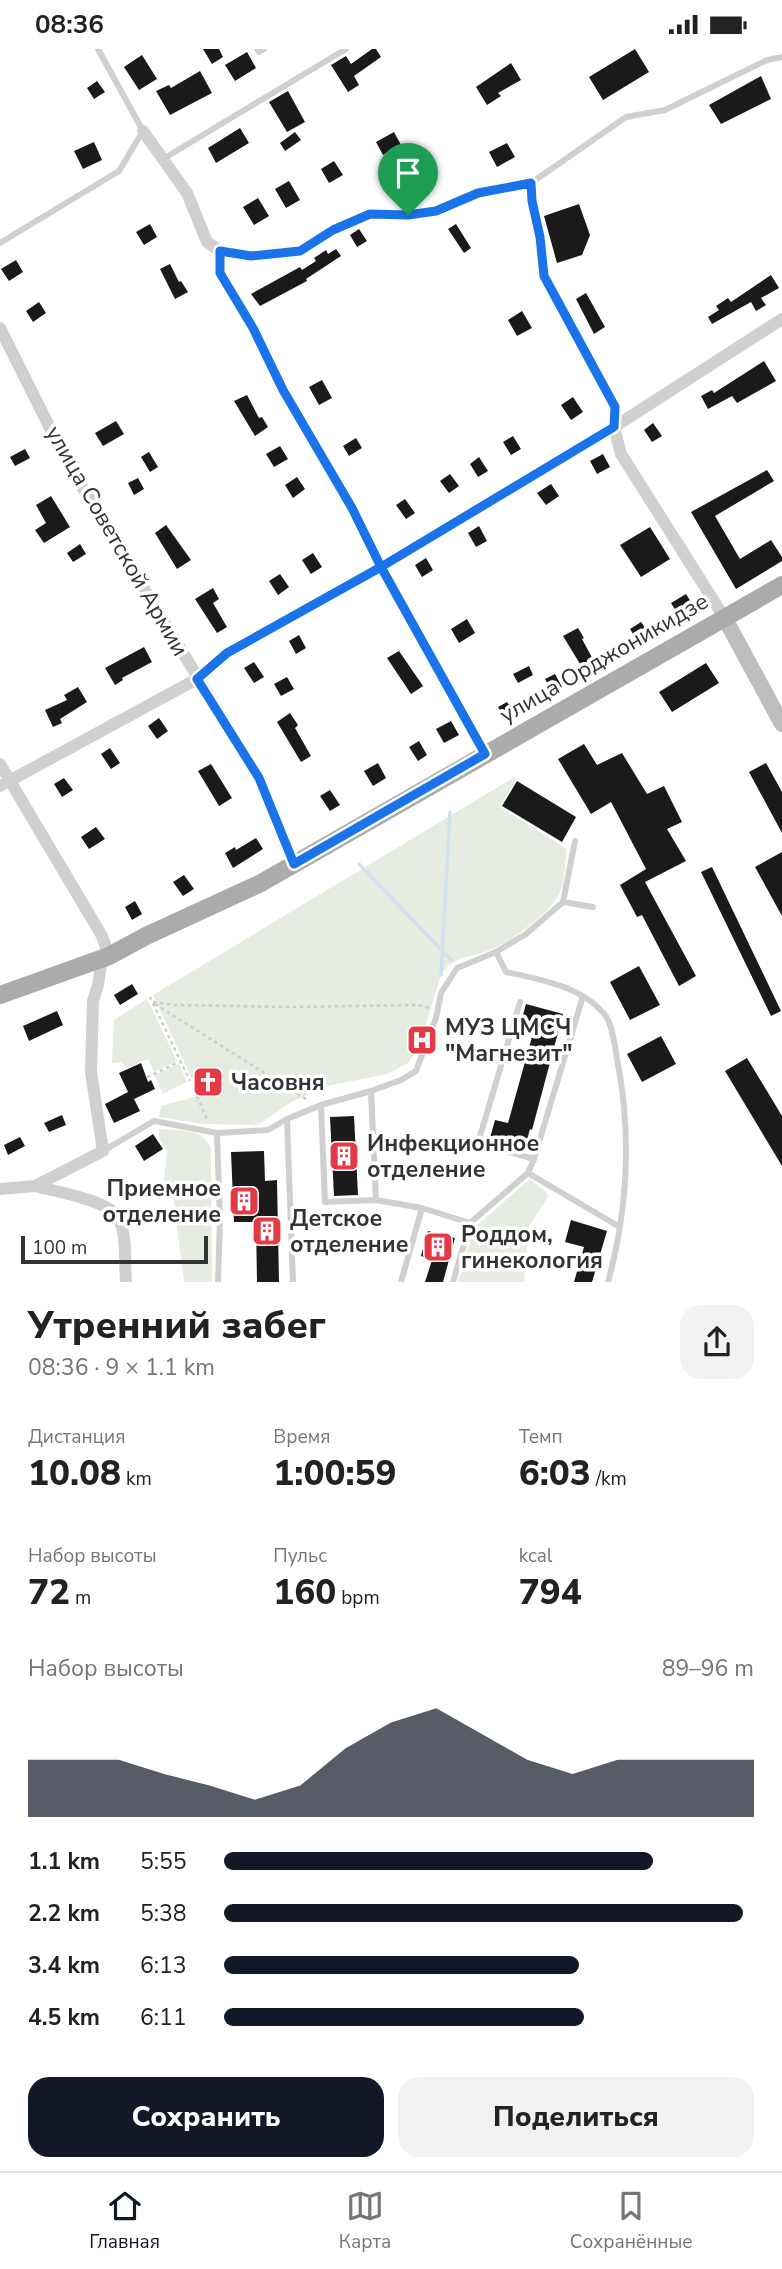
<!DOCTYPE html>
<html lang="ru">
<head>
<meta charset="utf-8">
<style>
  body { margin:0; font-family:"Nunito Sans",sans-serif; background:#f2f2f2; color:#222; height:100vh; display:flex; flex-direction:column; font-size:26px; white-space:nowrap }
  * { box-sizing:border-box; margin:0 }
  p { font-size:23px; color:#767676 }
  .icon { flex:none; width:38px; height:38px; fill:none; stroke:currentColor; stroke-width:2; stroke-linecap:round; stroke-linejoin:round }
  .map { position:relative; height:1233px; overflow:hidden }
  .drawer { display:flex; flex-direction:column; background:#fff; flex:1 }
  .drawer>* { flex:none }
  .scale { position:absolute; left:21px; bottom:18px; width:187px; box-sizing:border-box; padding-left:7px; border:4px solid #333; border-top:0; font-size:19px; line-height:24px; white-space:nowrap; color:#333; -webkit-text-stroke:5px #fff; paint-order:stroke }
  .pin { position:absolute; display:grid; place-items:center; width:60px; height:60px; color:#fff; margin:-72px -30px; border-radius:50% 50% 50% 0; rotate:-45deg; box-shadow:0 0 7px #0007 }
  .pin .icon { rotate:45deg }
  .round { display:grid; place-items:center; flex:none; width:74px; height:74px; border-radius:21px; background:#f2f2f2 }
  .summary { display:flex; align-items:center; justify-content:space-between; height:119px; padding:0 28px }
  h1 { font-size:38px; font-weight:800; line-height:52px }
  .figures { display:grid; grid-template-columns:repeat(3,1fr); gap:10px; height:119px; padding:7px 28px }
  .figures div { display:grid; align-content:center }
  .figures b { font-size:35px; font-weight:800 }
  .figures small { font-size:19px; font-weight:400 }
  .figures p { font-size:19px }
  .chart { height:196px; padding:14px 28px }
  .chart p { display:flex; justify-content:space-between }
  .chart svg { width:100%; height:126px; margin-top:7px; fill:#111827; opacity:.7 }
  .cta { display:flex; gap:14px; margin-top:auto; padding:14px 28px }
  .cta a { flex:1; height:80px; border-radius:21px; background:#111827; color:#fff; font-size:28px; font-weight:800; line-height:80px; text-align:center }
  .cta a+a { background:#f2f2f2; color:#222 }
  ul { padding:0 28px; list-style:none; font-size:23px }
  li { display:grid; grid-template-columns:112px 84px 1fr; align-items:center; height:52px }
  li i { height:18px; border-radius:9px; background:#111827 }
  .status { display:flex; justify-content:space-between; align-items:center; height:49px; padding:0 35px; background:#fff; direction:ltr }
  .status svg { height:19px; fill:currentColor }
  .menu { display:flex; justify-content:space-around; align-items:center; height:98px; border-top:2px solid #e0e0e0; background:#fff; font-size:19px; color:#767676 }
  .menu a { display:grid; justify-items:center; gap:4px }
  .menu .current { color:#111827 }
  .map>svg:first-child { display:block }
</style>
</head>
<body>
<div class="status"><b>08:36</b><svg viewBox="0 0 49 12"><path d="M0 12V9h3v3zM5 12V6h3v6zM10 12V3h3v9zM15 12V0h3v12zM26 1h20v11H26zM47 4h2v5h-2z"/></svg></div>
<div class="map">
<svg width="782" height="1233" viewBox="0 0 782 1233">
  <rect width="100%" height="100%" fill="#fff"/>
  <path fill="#e6ecdf" d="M513,729L516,730L500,758L567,800C565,814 565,830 560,843C554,861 511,892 493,900C474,908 453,906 441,926L419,998L408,1014L388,1025L331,1036L291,1053L258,1076L204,1075L159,1068L161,1057L216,1042L219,1035L214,1023L208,1022L192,1030L153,946Z
    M147,950L177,1012L154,1023L148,1010L127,1019L121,1013L112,1014L114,971Z
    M179,1015L187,1033L163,1045L154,1026Z
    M159,1080C180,1082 201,1078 211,1099L212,1233H184L173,1146L163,1142L167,1102L159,1089Z
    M530,1130L546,1143L548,1148L529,1177L524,1233H458L474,1179Z"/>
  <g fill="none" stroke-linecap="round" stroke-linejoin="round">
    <path stroke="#cfe2ee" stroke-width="3.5" d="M359,815L452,912
      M441,926L450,763"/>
  </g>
  <path fill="#1a1a1a" d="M203,0H219L223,8L212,15Z
    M372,0H376L381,8L354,27L359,36L348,43L331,16L346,7L351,15Z
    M635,0L649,23L603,51L589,28Z
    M247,3L256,19L235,32L225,16Z
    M142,6L157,30L139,41L124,18Z
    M511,14L521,31L498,44L501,47L487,56L476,38Z
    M200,22L212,44L170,66L156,42L169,36L171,39Z
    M761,27L771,50L721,75L709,56Z
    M97,32L105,43L94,50L87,39Z
    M288,42L305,73L287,83L269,53Z
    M240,79L249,94L216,114L208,99Z
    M295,83L301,91L285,102L280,94Z
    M394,83L401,96L383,106L376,93Z
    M94,93L102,111L83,120L74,102Z
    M507,94L515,108L497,118L489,103Z
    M334,112L343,126L329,134L321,120Z
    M289,132L300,151L286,159L275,140Z
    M258,149L269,167L254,176L243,158Z
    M579,155L590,186L582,206L557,214L544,167Z
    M150,175L157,188L144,196L136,183Z
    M456,175L471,199L464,204L448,180Z
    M359,180L367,192L357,198L350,186Z
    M336,200L341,207L306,230L307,232L260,257L251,245L300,218L302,221L316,212L314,209L326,201L328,205Z
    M16,211L23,223L9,232L1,220Z
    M170,215L179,233L181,232L188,243L175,250L160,220Z
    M771,226L779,239L761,249L766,256L756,262L751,253L712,275L708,268L719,261L716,257L728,249L731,253Z
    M586,244L605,278L594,285L576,250Z
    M39,253L46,264L33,273L26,262Z
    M522,262L532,279L517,287L508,271Z
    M764,312L776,332L737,354L732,347L708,360L701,347L712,341L714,344Z
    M322,331L332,349L319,356L309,338Z
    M247,346L259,369L262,368L268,378L255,387L234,352Z
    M573,348L583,363L571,371L561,356Z
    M116,372L124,385L103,397L95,384Z
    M653,374L662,387L652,393L644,381Z
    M513,387L521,400L511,406L503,393Z
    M356,389L362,399L349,407L343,397Z
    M280,397L288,410L274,418L266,405Z
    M25,400L30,409L15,417L10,408Z
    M149,403L158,418L150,423L141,408Z
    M603,405L610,418L597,425L590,412Z
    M479,408L488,422L478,428L470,415Z
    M767,421L774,432L715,467L740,510L771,491L782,508V512L736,540L691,463Z
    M450,425L459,437L449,444L440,432Z
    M297,428L305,440L293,449L285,436Z
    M138,429L144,440L134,446L128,434Z
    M551,435L559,447L546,456L537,444Z
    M51,447L70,478L44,494L35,481L46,474L36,456Z
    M405,450L415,464L406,470L396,456Z
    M166,476L191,511L177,520L155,484Z
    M479,477L487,492L476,498L468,484Z
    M650,478L670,510L641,528L620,496Z
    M80,495L86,505L73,513L67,504Z
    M313,504L322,518L311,525L302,511Z
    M426,509L433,521L422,528L415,516Z
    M280,525L289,538L278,546L269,532Z
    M213,539L219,550L213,554L227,578L217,584L195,550Z
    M686,545L696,561L681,570L671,554Z
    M467,570L475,584L459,594L451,580Z
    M641,573L651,587L639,595L630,580Z
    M578,579L584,589L582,590L596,616L585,623L563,587Z
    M299,586L306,599L296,605L289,592Z
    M144,598L152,613L122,629L123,631L115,636L105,619Z
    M399,602L423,637L411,645L387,609Z
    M254,613L264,628L254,634L244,619Z
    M706,614L719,634L672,663L659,643Z
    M529,617L533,626L518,634L513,625Z
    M555,625L562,638L553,644L545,630Z
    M287,628L294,640L281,647L274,635Z
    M78,638L87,653L60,670L62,674L53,678L45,661L67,651L64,646Z
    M507,653L515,665L506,671L498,658Z
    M290,664L298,676L295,679L311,707L301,713L277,673Z
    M159,669L168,682L157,690L148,677Z
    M451,672L459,686L444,694L436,680Z
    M419,692L427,706L418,712L409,698Z
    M584,695L597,716L622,704L647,745L664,737L682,773L667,780L686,812L645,833L696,927L679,937L642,866L637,868L620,836L646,820L611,753L591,765L558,710Z
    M110,699L120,714L111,720L101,705Z
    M378,714L386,729L373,737L364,722Z
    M766,714L782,743V784L749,723Z
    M211,715L232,749L219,757L198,722Z
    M64,729L73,741L62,748L54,735Z
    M517,732L576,768L562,793L502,757Z
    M330,741L340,756L330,762L320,747Z
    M96,778L105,790L89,800L81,788Z
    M256,789L263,800L233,819L225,804L235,798L236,801Z
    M782,803V867L755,818Z
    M712,818L781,962L771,967L701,823Z
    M184,826L194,840L183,847L173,833Z
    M135,852L142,865L132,871L125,858Z
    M639,917L660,956L630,971L610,933Z
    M132,935L138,945L120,956L114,946Z
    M526,955L563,965L532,1081L530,1080L525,1099L490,1089L495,1071L508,1074L535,977L521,973Z
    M57,962L63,976L29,992L23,977Z
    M661,987L676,1015L642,1033L627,1005Z
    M747,1009L782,1067V1117L725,1022Z
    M141,1014L148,1033L151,1031L155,1040L134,1050L140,1062L114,1074L105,1055L128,1043L119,1024Z
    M62,1066L66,1076L49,1083L44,1074Z
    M354,1067L358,1146L334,1147L330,1068Z
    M153,1085L163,1100L144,1112L135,1097Z
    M20,1088L25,1097L8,1106L4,1096Z
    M264,1102L265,1132L277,1131L279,1233H257L256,1173H234L231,1103Z
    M571,1171L607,1182L592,1233H574L584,1198L565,1193Z
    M428,1182L455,1189L443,1233H425L432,1211L421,1207Z"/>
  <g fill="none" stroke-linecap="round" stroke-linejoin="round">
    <path stroke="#cdcdcd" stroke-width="2.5" stroke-dasharray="3.5 3.5" stroke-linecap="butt" d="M150,948L190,1032
      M153,953L176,956L293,958L418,956L429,959
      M155,955L309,1052
      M147,1028L179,1013
      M197,1047L208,1073
      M178,1174L210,1171"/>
    <path stroke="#d0d0d0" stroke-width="6" d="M257,0L259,3L264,0
      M163,110L346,0
      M531,134L626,68L665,61L767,11L782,8
      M0,194L119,122L143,82L98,0
      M220,202V224L253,279L283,341
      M563,853L593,858
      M496,903L526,885L563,853L575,792
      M371,1042L376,1151
      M321,1056L325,1153L376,1151L422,1159L401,1233
      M287,1070L293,1233
      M217,1084L220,1170L218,1233
      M103,1102L154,1072L217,1084L268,1081L287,1070L321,1056L371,1042L401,1031L416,1022L436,969L441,944L457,919L496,903L506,923C539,930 586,938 607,969C613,979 615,998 617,1010C632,1085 628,1159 608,1233
      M534,1110L583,947
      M528,1124L618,1177
      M422,1159L470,1174
      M453,1233L470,1174L528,1124L534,1110L478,1094L520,953"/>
    <path stroke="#d0d0d0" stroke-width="12" d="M143,82L187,144L207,193L220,202L251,207L300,202L333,181L370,165L408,166L436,162L478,144L531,134L532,152L540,188L544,227L615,357L614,378L621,405L724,568
      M0,279L67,413L259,729L294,815
      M283,341L352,459L381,518L485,705
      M0,715L102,887L109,907L101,916L98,936L93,952L91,1023L103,1102L35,1137L0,1140
      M0,737L197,630L227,604L381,518L614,378L782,270
      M35,1137C53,1142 107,1151 117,1167C128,1184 124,1214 126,1233"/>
    <path stroke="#bdbdbd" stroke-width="16" d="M724,568L782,675"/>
    <path stroke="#ababab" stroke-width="18" d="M0,946L109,907L146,887L261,834L782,536"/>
  </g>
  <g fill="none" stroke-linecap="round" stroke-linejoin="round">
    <g stroke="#fff" stroke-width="14">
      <path id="route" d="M408,166L370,165L333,181L300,202L251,207L220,202V224L253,279L283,341L352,459L381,518L227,604L197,630L259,729L294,815L485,705L381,518L614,378L615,358L544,227L540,188L532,152L531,134L478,144L436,162L408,166"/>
    </g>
    <use href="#route" stroke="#1a73e8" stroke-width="9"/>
  </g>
  <defs>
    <g id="hospital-square" transform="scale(1.575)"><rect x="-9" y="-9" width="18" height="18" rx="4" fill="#e63946" stroke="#fff"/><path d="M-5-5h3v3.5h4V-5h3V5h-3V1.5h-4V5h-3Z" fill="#fff"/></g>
    <g id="church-square" transform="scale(1.575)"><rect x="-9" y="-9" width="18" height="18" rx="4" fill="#e63946" stroke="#fff"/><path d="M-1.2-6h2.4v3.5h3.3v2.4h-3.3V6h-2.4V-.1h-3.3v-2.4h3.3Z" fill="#fff"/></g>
    <g id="building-square" transform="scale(1.575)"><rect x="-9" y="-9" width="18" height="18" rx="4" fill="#e63946" stroke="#fff"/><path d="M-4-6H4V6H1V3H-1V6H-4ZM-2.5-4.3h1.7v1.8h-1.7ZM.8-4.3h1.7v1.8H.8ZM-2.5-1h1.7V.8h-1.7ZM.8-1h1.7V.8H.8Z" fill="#fff"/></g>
  </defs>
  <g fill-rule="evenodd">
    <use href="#hospital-square" x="422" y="991"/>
    <use href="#church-square" x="208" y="1033"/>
    <use href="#building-square" x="344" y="1107"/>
    <use href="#building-square" x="244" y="1152"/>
    <use href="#building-square" x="267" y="1182"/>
    <use href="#building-square" x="438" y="1198"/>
  </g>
  <g text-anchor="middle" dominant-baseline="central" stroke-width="7" stroke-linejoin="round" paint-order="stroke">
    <g font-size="23" fill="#333" stroke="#fff">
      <text transform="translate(117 492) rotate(60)">улица Советской Армии</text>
      <text transform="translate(604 609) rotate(-30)">улица Орджоникидзе</text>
    </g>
    <g font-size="23" font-weight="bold" fill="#333" stroke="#fff" text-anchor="start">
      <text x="445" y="978">МУЗ ЦМСЧ<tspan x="445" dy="26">"Магнезит"</tspan></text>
      <text x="231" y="1033">Часовня</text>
      <text x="367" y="1094">Инфекционное<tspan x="367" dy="26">отделение</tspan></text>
      <text x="221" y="1139" text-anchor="end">Приемное<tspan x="221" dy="26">отделение</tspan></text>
      <text x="290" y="1169">Детское<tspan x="290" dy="26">отделение</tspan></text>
      <text x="461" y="1185">Роддом,<tspan x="461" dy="26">гинекология</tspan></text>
    </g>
  </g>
</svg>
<div class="scale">100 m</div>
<div class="pin" style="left:408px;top:166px;background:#1e9e55"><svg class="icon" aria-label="arrive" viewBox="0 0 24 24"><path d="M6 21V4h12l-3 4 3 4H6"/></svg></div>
</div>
<section class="drawer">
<div class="summary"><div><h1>Утренний забег</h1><p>08:36 · 9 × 1.1 km</p></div><a class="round"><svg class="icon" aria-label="share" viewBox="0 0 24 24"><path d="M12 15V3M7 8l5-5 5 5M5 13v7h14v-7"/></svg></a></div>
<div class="figures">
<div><p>Дистанция</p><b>10.08<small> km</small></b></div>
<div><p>Время</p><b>1:00:59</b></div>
<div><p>Темп</p><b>6:03<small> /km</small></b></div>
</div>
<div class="figures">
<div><p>Набор высоты</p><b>72<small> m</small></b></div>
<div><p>Пульс</p><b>160<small> bpm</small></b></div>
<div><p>kcal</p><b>794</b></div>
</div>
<div class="chart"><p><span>Набор высоты</span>89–96 m</p>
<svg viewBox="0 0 160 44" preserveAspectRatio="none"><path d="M0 44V24L10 24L20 24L30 29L40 33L50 38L60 33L70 20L80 11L90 6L100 15L110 24L120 29L130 24L140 24L150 24L160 24V44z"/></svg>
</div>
<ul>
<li><b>1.1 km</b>5:55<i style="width:81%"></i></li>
<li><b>2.2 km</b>5:38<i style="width:98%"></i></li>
<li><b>3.4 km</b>6:13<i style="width:67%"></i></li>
<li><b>4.5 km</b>6:11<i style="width:68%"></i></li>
</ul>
<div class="cta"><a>Сохранить</a><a>Поделиться</a></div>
</section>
<nav class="menu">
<a class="current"><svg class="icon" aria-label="home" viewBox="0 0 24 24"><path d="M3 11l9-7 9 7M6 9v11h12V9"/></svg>Главная</a>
<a><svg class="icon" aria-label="map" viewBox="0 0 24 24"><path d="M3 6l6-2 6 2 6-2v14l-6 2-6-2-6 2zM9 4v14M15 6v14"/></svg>Карта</a>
<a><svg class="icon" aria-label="saved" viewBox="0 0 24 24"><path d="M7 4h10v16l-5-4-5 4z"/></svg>Сохранённые</a>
</nav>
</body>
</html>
